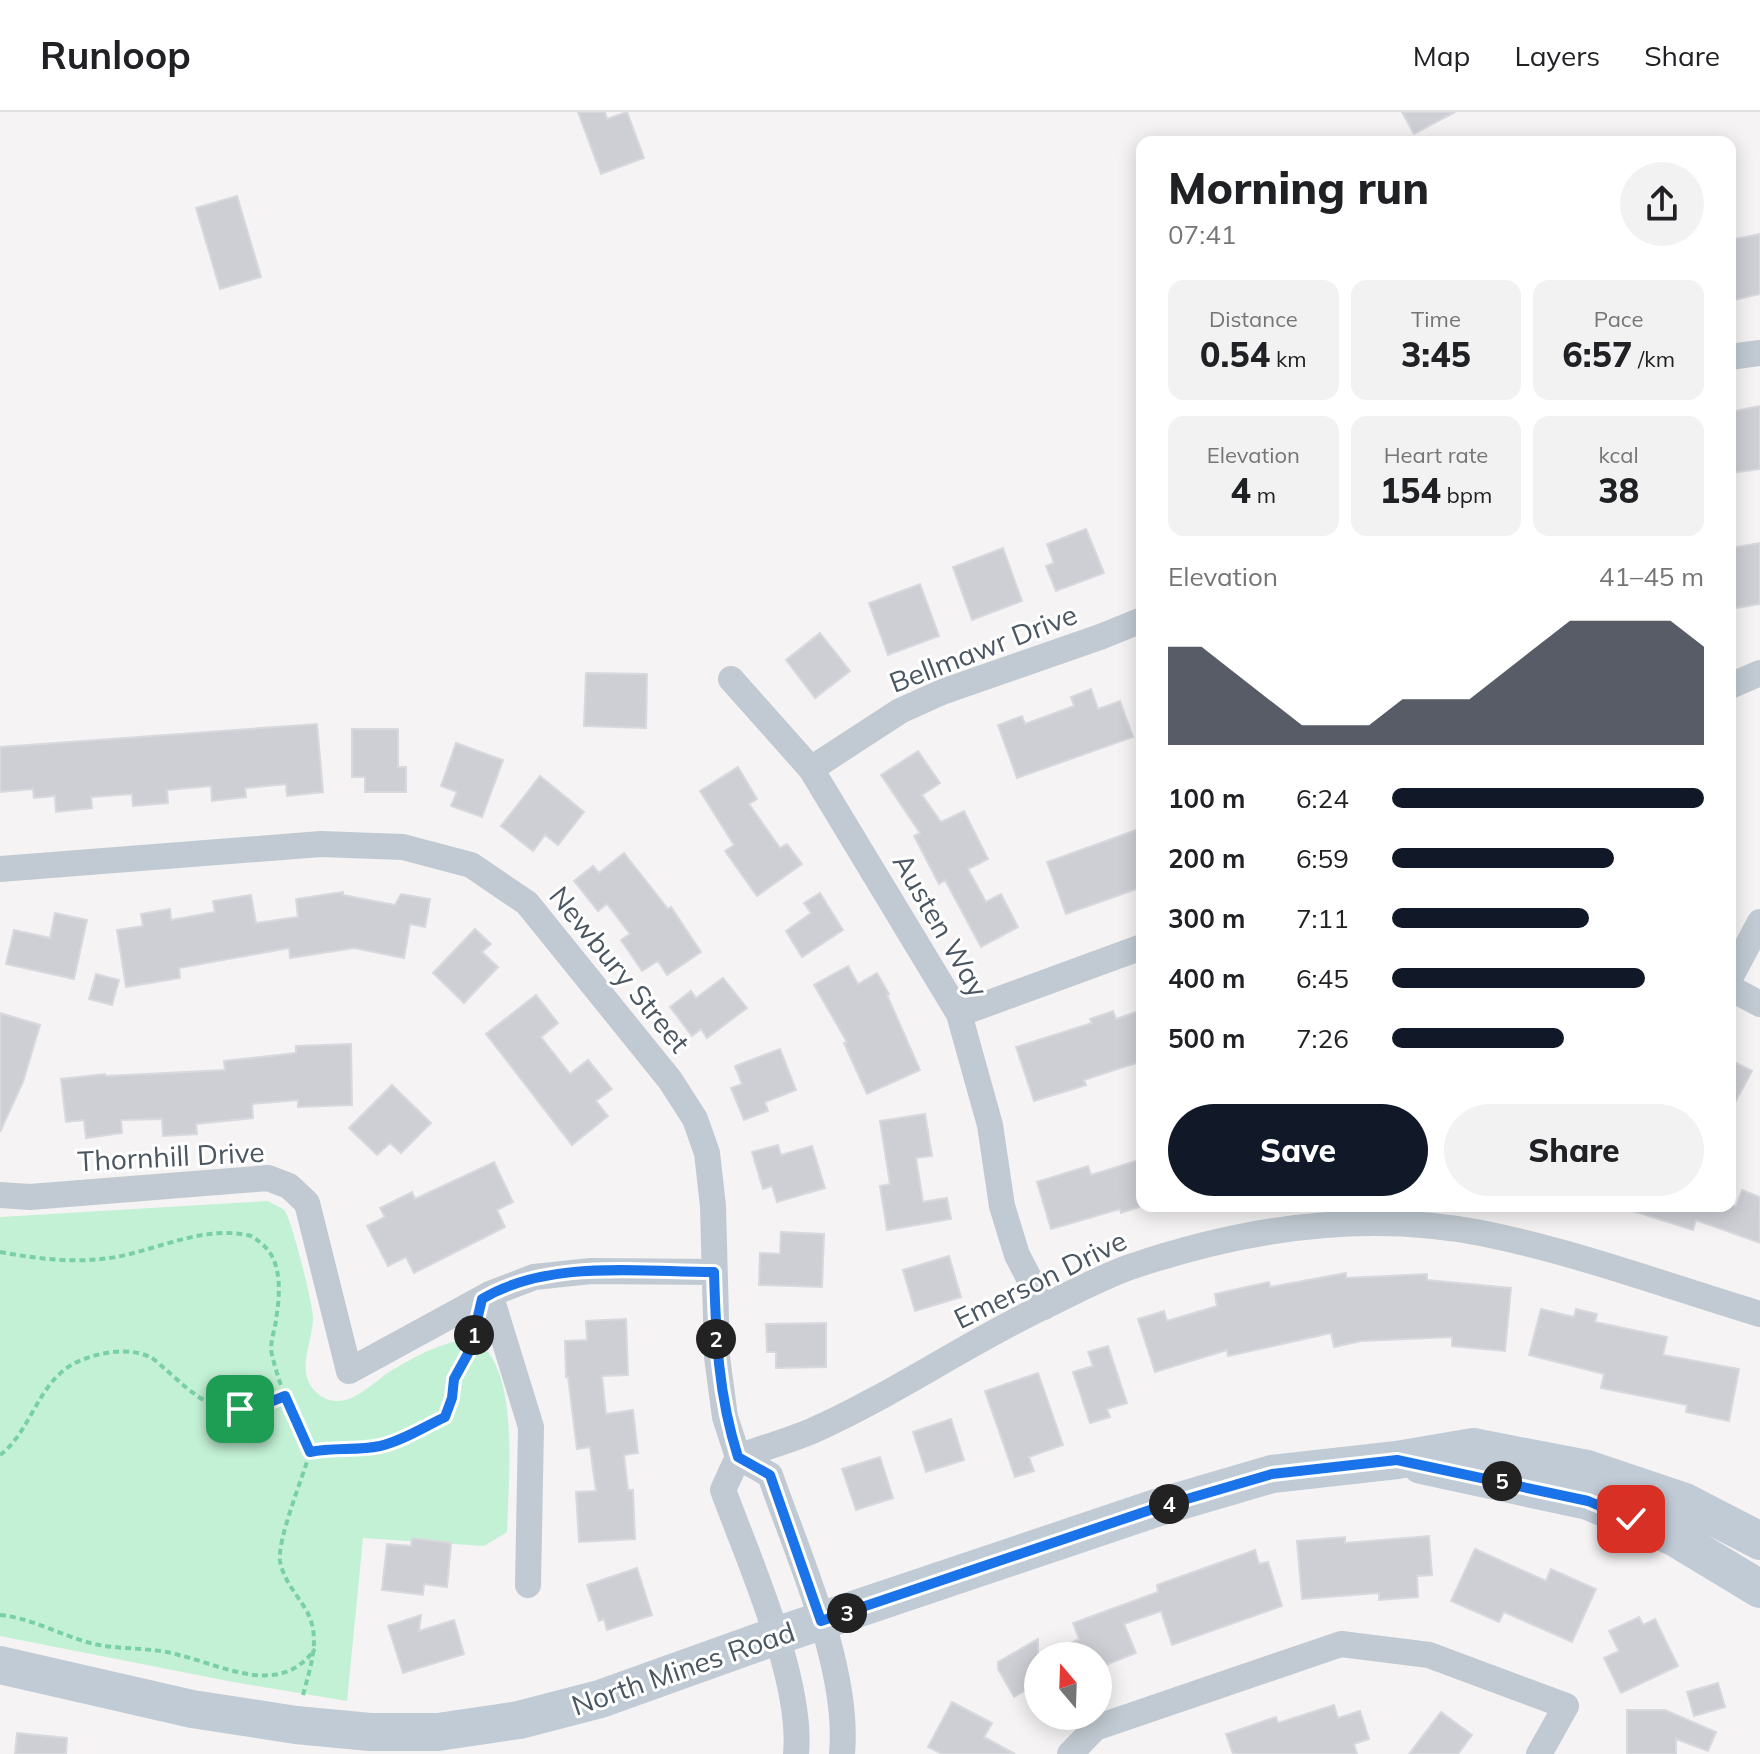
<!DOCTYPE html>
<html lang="en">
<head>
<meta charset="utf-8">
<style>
  body { margin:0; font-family:Mulish,sans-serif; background:#f2f2f2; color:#202124; height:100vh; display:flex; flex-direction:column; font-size:30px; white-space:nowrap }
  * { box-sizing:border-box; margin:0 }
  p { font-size:26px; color:#757577 }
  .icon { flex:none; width:44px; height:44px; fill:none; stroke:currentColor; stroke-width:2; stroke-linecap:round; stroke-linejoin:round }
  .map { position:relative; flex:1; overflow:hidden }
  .sheet { position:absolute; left:1136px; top:24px; width:600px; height:1076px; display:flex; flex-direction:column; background:#fff; border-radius:16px; box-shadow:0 4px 20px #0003 }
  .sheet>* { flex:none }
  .needle { width:52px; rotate:341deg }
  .fabs { position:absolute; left:1024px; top:1530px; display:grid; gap:16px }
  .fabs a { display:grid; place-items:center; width:88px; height:88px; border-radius:50%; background:#fff; box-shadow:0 4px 20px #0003; font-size:40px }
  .pin { position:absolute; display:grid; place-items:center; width:68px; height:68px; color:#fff; margin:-34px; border-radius:16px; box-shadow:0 4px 12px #0006 }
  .km { position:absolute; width:40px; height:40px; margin:-20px; border-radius:50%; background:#222; color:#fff; font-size:22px; line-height:40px; text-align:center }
  .round { display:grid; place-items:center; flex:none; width:84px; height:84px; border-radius:42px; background:#f2f2f2 }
  .head { display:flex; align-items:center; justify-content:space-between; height:136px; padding:0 32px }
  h1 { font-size:44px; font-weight:800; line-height:60px }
  .stats { display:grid; grid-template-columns:repeat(3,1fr); gap:12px; height:136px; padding:8px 32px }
  .stats div { display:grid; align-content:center; border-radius:16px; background:#f2f2f2; text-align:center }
  .stats b { font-size:34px; font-weight:800 }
  .stats small { font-size:22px; font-weight:400 }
  .stats p { font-size:22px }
  .chart { height:224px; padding:16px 32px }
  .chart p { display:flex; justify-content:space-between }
  .chart svg { width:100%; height:144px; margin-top:8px; fill:#111827; opacity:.7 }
  .button { display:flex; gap:16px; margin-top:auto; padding:16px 32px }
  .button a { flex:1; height:92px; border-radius:48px; background:#111827; color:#fff; font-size:32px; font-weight:800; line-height:92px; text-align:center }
  .button a+a { background:#f2f2f2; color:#202124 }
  ul { padding:0 32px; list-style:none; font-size:26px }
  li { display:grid; grid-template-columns:128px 96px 1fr; align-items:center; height:60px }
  li i { height:20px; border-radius:10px; background:#111827 }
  header { display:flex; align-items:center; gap:48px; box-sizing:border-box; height:112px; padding:0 40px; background:#fff; border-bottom:2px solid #e0e0e0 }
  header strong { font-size:38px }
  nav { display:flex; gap:44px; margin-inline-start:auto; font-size:28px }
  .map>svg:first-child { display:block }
</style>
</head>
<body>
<header>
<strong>Runloop</strong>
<nav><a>Map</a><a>Layers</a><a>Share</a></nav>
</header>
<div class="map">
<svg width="1760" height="1642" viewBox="0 0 1760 1642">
  <rect width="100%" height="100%" fill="#f5f3f3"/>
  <path fill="#c3f1d5" d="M268,1089C272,1092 281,1095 284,1098C292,1107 312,1190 313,1204C314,1228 294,1260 316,1280C343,1305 370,1272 391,1259C411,1247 466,1214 485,1236C519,1275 508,1370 507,1420L484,1434L363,1426L347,1589L233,1570L0,1524V1105Z"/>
  <path fill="#cdcfd5" stroke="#d7d9de" stroke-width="2" d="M578,0H605L607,7L627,0L644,46L601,62Z
    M1402,0H1455L1414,22Z
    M237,84L261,165L220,177L196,96Z
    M1760,122V182L1730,189V128Z
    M1760,294V357L1730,361V300Z
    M1086,417L1104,461L1056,479L1046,454L1054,451L1047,432Z
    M1760,431V492L1730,497V436Z
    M1003,436L1022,489L972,508L953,455Z
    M920,472L939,524L888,543L869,491Z
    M820,521L850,559L815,586L786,548Z
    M586,561L647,562L646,616L584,614Z
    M1091,577L1098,597L1120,589L1133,625L1017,666L998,613L1022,604L1025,612L1074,594L1071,585Z
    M317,612L323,680L287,684L286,672L245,676L246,685L212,689L211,674L167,678L168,691L133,694L132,682L91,685L92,696L56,700L55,684L34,686L33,677L0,680V635Z
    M352,617H398V655H406V680H365V665H352Z
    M456,631L503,648L482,705L451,694L457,680L441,674Z
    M918,639L940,671L922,683L941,710L964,699L988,747L968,757L986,790L1001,782L1018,815L981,835L945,768L939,772L914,724L920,721L881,663Z
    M738,655L757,687L749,692L780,736L787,732L802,752L757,784L725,739L734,733L700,679Z
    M540,664L584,700L558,733L545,723L533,739L501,714Z
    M1142,716V775L1066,802L1047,750Z
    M624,741L668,797L671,795L701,840L667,863L658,849L642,859L621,828L630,822L607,792L598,799L574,769L593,754L599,761Z
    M343,780V783L395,793L401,782L430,787L425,815L410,812L404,846L354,836L290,846L289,836L179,856L180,866L126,875L117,818L143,814L141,802L170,797L171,808L215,800L213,789L251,783L256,811L298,805L296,787Z
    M820,781L843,818L802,845L786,819L811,801L804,791Z
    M55,801L87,808L74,867L6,852L14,818L50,826Z
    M475,817L491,832L482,840L498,855L464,891L433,861Z
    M848,854L858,872L877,861L889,882L887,883L920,958L867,982L844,931L847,930L814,873Z
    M96,862L119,868L112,893L89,887Z
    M723,866L747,896L707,926L701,917L692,924L670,895L691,879L696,886Z
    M536,883L558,911L541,925L570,962L588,948L612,977L596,989L608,1004L572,1033L486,922Z
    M1142,898V949L1084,968L1086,973L1034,989L1016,935L1092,911L1090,907L1113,899L1116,907Z
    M0,901L40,913L23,970L0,1020Z
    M351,932L352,993L298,995V988L252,992L253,1006L196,1012L197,1022L163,1024L162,1007L121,1008L122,1021L86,1026L84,1008L66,1010L61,967L105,962L106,964L225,958L224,949L296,941V934Z
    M780,937L796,978L765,990L768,999L744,1008L731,976L742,972L735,954Z
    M1730,948L1752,959L1730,1000Z
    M392,973L431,1011L401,1041L390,1031L377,1043L349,1016Z
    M925,1002L932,1044L916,1046L923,1090L947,1086L951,1107L887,1118L880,1074L890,1072L880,1009Z
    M778,1033L781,1043L812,1034L825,1076L777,1090L772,1074L763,1077L752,1040Z
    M1142,1047V1094L1121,1101L1120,1097L1051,1117L1037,1070L1088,1054L1091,1063Z
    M494,1050L513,1090L497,1098L505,1115L414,1161L406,1145L388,1154L367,1114L385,1105L380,1096L412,1080L415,1087Z
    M1742,1078L1760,1085V1131L1696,1108L1693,1118L1630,1098L1631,1094H1736Z
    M781,1120L824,1122L822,1175L759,1173L760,1141L780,1142Z
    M949,1144L961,1185L915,1199L903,1158Z
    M1346,1161V1166L1427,1162V1168L1511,1176L1505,1239L1452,1234V1225L1361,1229L1334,1235L1331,1221L1228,1244L1227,1238L1155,1260L1138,1207L1164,1199L1167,1209L1217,1194L1215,1182L1269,1170L1270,1175Z
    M1541,1197L1574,1205L1576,1197L1597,1202L1595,1210L1667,1225L1663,1243L1739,1257L1729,1309L1686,1300L1687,1293L1601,1276L1604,1262L1529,1243Z
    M626,1207L628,1263L602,1264L606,1302L633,1298L638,1341L624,1343L628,1378H633L635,1427L579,1430L576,1380L596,1379L590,1335L577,1337L568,1265H566L565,1229L587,1228L586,1209Z
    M826,1211V1255L776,1256V1240H767L766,1212Z
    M1108,1234L1127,1291L1107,1297L1110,1305L1090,1311L1073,1260L1093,1254L1088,1240Z
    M1038,1261L1063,1333L1029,1345L1034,1359L1015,1365L985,1279Z
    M951,1307L964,1348L926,1360L913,1320Z
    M880,1345L893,1386L856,1398L842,1357Z
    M1429,1424L1432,1463L1417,1464L1418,1485L1379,1488V1481L1302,1487L1297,1429L1345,1425V1431Z
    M412,1426L451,1431L447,1475L424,1472L423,1483L382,1478L387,1432L411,1434Z
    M1475,1437L1546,1469L1551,1457L1596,1477L1572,1530L1504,1500L1499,1510L1451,1489Z
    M1255,1438L1259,1452L1268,1450L1282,1494L1172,1533L1161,1499L1124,1512L1136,1541L1098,1556V1544H1047L1079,1527L1073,1511L1158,1480L1157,1473Z
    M637,1456L652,1503L607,1518L604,1507L599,1509L587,1473Z
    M421,1503L419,1519L454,1508L464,1542L403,1561L388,1514Z
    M1639,1505L1643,1513L1655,1507L1678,1554L1621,1581L1604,1546L1619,1539L1609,1519Z
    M1038,1527V1598L1026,1578L1014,1585L998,1557V1550Z
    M1718,1571L1725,1595L1694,1604L1687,1580Z
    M952,1590L992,1611L984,1625L1015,1642H942L928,1635Z
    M1334,1593L1338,1606L1360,1599L1369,1627L1354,1632L1357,1642H1233L1226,1622L1276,1605L1278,1611Z
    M1627,1598H1665L1716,1620L1708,1639L1676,1627V1642H1627Z
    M1441,1600L1472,1623L1458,1642H1409Z
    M17,1621L67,1626L66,1642H15Z"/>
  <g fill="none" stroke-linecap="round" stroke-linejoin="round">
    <path stroke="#7ad0a6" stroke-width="4" stroke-dasharray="6 4" stroke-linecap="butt" d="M0,1140C39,1147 76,1152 116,1145C159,1137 203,1114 247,1123C254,1124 257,1128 262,1132C283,1149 280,1184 276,1207C275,1220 269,1230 272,1243C280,1276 294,1310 310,1340C333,1335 357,1339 380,1334C402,1329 423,1315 445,1305C449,1292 450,1280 454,1267C460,1250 470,1238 475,1219
      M0,1343C31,1320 37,1272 73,1252C94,1241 127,1234 150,1245C155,1247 160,1253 164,1256C181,1271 203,1293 226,1297C246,1300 267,1291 285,1284
      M0,1503C32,1506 62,1524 94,1532C122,1538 152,1535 179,1543C224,1554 280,1586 315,1537
      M303,1583C311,1552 323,1522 303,1493C294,1479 283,1466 280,1449C277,1428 303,1365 310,1340"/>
    <path stroke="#c1cad2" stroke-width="26" d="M1730,245L1760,241
      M731,567L811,657L959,902L990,1013L1002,1094L1017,1143L1044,1195
      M1730,574L1760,561
      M811,657L900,599L942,580L1100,525L1142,508
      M0,757L321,732L403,735L471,753L527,791L670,968L695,1007L707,1041L713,1094L717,1245L725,1305L738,1345L723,1378C749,1449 803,1568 796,1642
      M1730,866L1760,810
      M1730,876L1760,892
      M959,902L1142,835
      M0,1083L30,1085L268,1066L289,1074L307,1091L349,1259L490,1182L534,1165L591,1159L714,1160
      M490,1182L531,1315L528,1473
      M738,1345C763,1336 788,1329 812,1319C893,1283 967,1231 1047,1193C1074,1180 1102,1165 1130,1155C1242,1117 1364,1098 1481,1121C1576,1140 1667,1174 1760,1202
      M738,1345L770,1363C798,1444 850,1556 842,1642
      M1070,1642L1095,1616L1341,1532L1429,1543L1566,1594L1539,1642"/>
    <path stroke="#c1cbd6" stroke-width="38" d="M1421,1353L1588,1389L1674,1425L1760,1477
      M0,1553L192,1597L296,1613L370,1620H438L519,1608L600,1587L776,1524L1156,1396L1272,1362L1397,1348L1473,1335L1587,1357L1685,1390L1760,1429"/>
  </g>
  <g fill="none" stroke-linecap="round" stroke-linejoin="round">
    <g stroke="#fff" stroke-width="16">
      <path id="route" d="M240,1297L265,1292L285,1284L310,1340C333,1335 357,1339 380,1334C402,1329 424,1315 445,1305L452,1286L454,1267L470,1238L482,1187C549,1147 639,1160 714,1160C716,1226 718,1282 738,1345L770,1363L821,1509L1156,1396L1272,1362L1397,1348L1588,1389L1631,1407"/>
    </g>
    <use href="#route" stroke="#1a73e8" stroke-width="10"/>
  </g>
  <g text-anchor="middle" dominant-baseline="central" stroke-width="6" stroke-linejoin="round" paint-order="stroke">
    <g font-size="28" fill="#4a5661" stroke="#fff">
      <text transform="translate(983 536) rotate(-21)">Bellmawr Drive</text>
      <text transform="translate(941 813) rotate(60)">Austen Way</text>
      <text transform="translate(620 857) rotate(51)">Newbury Street</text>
      <text transform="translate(171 1044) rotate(-3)">Thornhill Drive</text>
      <text transform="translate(1040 1167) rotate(-26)">Emerson Drive</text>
      <text transform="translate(683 1556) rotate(-19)">North Mines Road</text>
    </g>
  </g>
</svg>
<div class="fabs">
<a><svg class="needle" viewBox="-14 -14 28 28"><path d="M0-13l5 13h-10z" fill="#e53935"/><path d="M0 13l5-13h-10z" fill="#757577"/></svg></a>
</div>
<div class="pin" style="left:240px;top:1297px;background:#1e9e55"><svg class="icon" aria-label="arrive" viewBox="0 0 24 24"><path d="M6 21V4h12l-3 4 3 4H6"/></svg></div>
<div class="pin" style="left:1631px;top:1407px;background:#d93025"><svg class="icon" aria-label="check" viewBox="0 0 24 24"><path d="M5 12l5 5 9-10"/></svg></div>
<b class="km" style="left:474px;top:1223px">1</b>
<b class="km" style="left:716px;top:1227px">2</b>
<b class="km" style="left:847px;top:1501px">3</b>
<b class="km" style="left:1169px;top:1392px">4</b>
<b class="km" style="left:1502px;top:1369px">5</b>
<section class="sheet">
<div class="head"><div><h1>Morning run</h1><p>07:41</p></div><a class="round"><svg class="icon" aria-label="share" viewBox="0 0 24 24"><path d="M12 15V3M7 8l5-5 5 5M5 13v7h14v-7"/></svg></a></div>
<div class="stats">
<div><p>Distance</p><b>0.54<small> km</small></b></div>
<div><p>Time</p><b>3:45</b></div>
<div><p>Pace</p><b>6:57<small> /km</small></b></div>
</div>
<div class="stats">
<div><p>Elevation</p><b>4<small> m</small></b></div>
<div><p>Heart rate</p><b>154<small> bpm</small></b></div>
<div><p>kcal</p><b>38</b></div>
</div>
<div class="chart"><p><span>Elevation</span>41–45 m</p>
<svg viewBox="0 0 160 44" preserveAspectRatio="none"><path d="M0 44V14L10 14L20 22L30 30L40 38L50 38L60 38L70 30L80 30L90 30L100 22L110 14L120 6L130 6L140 6L150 6L160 14V44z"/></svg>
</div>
<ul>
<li><b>100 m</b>6:24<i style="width:100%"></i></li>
<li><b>200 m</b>6:59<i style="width:71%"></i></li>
<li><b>300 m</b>7:11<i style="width:63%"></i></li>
<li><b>400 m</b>6:45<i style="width:81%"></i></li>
<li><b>500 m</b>7:26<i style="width:55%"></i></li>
</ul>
<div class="button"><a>Save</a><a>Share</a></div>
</section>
</div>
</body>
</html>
